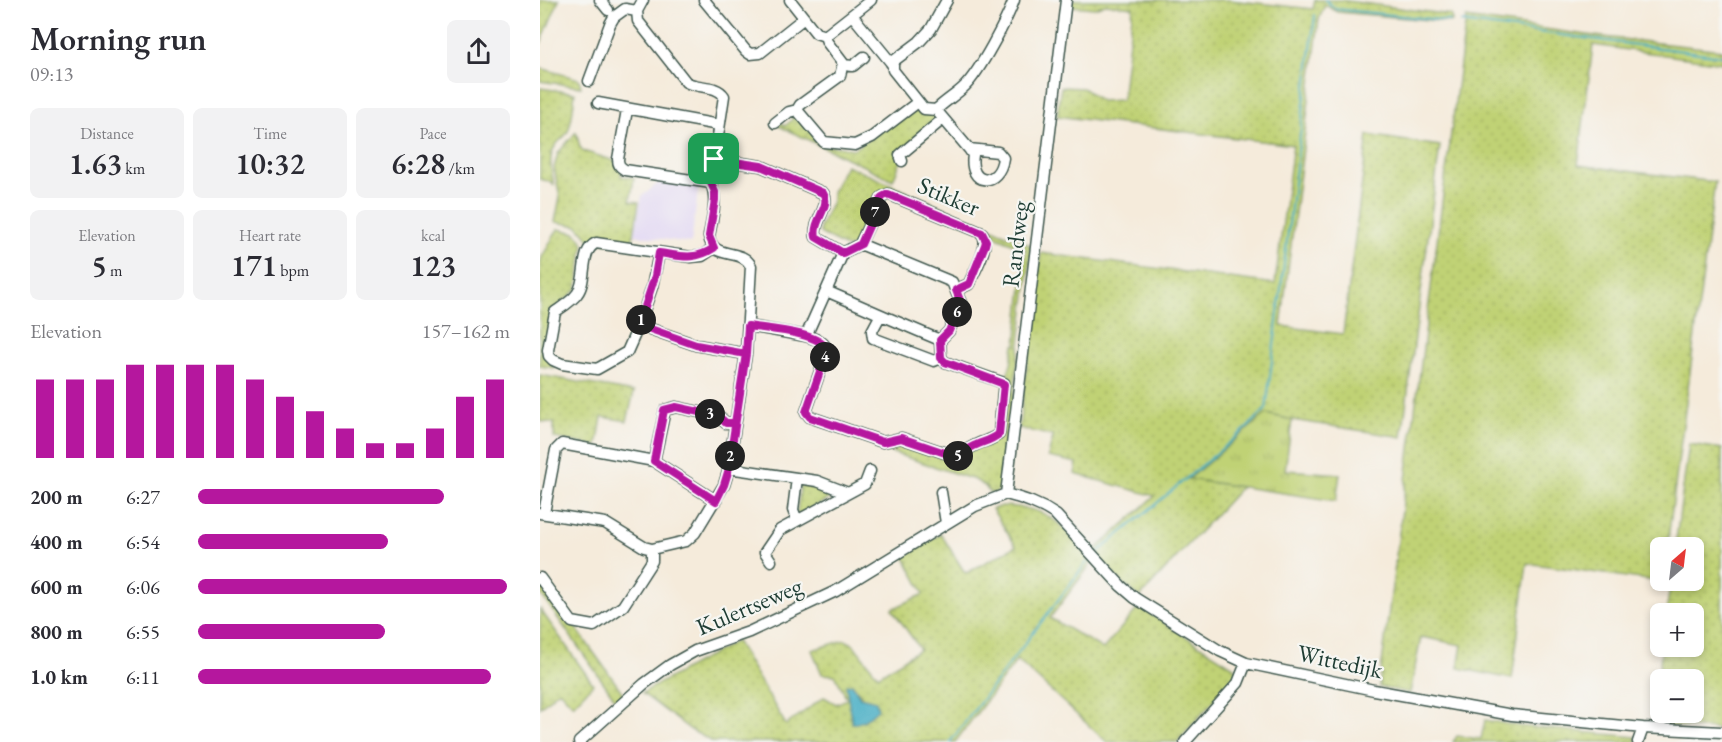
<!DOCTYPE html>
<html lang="en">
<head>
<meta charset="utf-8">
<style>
  body { margin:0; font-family:"EB Garamond",serif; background:#f2f2f3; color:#2b2b33; height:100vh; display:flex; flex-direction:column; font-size:22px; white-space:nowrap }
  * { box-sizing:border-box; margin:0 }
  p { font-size:20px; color:#7c7c81 }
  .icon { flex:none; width:33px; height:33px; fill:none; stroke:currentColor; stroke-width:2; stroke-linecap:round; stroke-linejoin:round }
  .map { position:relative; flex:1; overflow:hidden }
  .panel { display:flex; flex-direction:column; background:#fff; width:540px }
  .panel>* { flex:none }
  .needle { width:39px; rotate:28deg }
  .buttons { position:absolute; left:1110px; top:537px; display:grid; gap:12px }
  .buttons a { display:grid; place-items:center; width:54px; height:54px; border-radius:9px; background:#fff; box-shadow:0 3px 9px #0003; font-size:30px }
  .pin { position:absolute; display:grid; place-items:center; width:51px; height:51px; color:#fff; margin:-26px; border-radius:12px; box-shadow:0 3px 9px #0006 }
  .km { position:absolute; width:30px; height:30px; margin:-15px; border-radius:50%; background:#222; color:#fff; font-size:16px; line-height:30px; text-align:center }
  .round { display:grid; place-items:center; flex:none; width:63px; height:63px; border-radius:9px; background:#f2f2f3 }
  .head { display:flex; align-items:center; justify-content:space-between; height:102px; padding:0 30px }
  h1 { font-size:33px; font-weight:600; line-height:45px }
  .stats { display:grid; grid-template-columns:repeat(3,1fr); gap:9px; height:102px; padding:6px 30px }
  .stats div { display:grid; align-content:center; border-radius:9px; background:#f2f2f3; text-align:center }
  .stats b { font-size:30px; font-weight:600 }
  .stats small { font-size:16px; font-weight:400 }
  .stats p { font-size:16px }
  .chart { height:168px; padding:12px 30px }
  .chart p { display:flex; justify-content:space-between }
  .chart svg { width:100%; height:108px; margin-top:6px; stroke:#b5179e; stroke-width:6 }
  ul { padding:0 30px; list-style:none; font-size:20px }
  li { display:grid; grid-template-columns:96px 72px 1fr; align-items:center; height:45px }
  li i { height:15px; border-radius:8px; background:#b5179e }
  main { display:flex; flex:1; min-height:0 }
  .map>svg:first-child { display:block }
</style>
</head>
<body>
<main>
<section class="panel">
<div class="head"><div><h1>Morning run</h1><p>09:13</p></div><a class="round"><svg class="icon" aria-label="share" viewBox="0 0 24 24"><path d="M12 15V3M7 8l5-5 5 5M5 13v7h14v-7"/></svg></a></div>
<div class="stats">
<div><p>Distance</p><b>1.63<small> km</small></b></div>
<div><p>Time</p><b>10:32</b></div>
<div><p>Pace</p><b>6:28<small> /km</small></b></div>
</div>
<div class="stats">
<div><p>Elevation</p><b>5<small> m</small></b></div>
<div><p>Heart rate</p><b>171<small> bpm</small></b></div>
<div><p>kcal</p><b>123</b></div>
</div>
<div class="chart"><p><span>Elevation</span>157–162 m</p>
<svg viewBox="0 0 160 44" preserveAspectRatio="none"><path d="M5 44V12M15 44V12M25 44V12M35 44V6M45 44V6M55 44V6M65 44V6M75 44V12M85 44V19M95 44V25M105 44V32M115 44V38M125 44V38M135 44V32M145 44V19M155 44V12"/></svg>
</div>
<ul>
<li><b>200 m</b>6:27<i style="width:79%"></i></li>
<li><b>400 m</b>6:54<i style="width:61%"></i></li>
<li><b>600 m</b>6:06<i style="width:99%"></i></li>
<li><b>800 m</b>6:55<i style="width:60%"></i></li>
<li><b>1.0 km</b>6:11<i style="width:94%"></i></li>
</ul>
</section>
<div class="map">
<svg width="1182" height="742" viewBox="0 0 1182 742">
  <defs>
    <pattern id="grass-dots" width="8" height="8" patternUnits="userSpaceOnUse" patternTransform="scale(1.5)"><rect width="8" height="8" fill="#c0d275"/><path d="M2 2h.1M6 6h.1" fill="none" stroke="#a5b566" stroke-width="1.8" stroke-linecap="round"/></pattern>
    <pattern id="park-tufts" width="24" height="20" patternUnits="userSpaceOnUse" patternTransform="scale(1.5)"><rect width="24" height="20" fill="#c0d275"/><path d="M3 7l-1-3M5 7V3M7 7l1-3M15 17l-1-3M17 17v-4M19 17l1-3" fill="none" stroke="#a5b566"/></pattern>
  </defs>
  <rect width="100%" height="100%" fill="#f6f6f2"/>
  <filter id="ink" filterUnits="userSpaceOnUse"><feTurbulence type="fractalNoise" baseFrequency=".0167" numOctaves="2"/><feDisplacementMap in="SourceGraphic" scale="12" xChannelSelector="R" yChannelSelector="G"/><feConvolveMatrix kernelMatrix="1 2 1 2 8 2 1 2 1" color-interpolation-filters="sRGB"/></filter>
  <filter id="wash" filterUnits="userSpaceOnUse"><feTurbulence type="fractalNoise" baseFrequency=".008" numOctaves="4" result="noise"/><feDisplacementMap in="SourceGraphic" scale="24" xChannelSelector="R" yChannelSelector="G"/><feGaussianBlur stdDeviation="1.35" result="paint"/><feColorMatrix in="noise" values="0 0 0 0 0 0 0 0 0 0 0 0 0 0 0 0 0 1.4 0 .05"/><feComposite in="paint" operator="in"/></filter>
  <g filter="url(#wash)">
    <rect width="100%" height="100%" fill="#f5ebdb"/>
    <path fill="#e0d4f4" d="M125,178L159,184L151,243L94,235L102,196Z"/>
    <path fill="url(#grass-dots)" stroke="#708854" stroke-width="1.5" fill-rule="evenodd" d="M0,0H19L0,45Z
      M531,0H689L773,9L775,0H800L911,15L912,22L798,12L785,5L779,19L741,326L803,334L828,135L900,146L862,437L752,420L726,414L649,479L701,487L600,597L579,580L553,552L615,496L535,474L537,463L508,457L513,436L479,428L501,253L735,284L753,145L517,116L521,87L543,88L561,101L582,100L593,7L565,4L555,8L531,6Z
      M926,18L1054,36L1182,50V63L1053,45L1038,165L1175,182L1127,547L1120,548V580L1122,582L987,563L972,679L918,668L922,645L881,637L870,693L839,687Z
      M0,68L39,79L41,87L0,81Z
      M0,88L35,93C33,105 33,119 28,131C26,137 20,139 16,145C7,157 12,172 14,186L11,182L0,179Z
      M372,109L395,112L401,119L360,163L353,180L237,125L241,122L245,126L253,119L250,115H256L283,145L314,149Z
      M36,132L40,147L43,151L75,161L82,170L81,176L94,178L90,201L99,202L94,235L90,246L51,241L38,226L15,222L20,197L14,168L18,153Z
      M306,165L492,246L462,486L455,494L449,492L445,486L435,480L332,446L360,442L411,458L457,437L465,380L471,364L474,345H476L486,249L348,191L318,244L307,248L280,233V227L292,201V192Z
      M18,229L36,233L44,243L37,289L14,310L4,355L15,368L0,366V266L2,257Z
      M0,375L94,392L87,421L62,417L57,446L14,438V423L0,421Z
      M1149,444L1182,449V729L1113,726L1122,647L1154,646V614L1126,613L1131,581L1154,580V548L1135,547ZM1120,680H1154V712H1120Z
      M261,483L298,494L259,515L257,512Z
      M462,506C514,507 521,526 553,561L510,618L563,649L599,607L700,671L637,742H567L477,660L415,742H173L151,730L102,693L196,641L246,725L284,697L296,704L307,699L295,675L282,674L272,650L305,640L313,644L338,676L380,649L352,609L384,594L364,556L401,534L425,573L428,572L476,546L452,509ZM312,684L324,700L329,699L333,713L324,721L312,723L308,695Z
      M0,584L34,625L85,696L78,703L0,593Z
      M0,609L53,684L33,705L19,690L0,707Z
      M945,720L979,726L1096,737V742H913L917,736L941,739Z"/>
    <path fill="url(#park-tufts)" stroke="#708854" stroke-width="1.5" d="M726,414L752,420L745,470L800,474L796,501L649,479Z"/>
    <path fill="#46aec5" stroke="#32767c" stroke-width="1.5" d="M312,684L320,697L336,701L338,709C330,715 322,725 312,723L306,685Z"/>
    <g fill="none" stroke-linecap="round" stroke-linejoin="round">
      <path stroke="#46aec5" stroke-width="2" d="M785,0L796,9L910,21
        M921,22L1182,56
        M557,553L707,428L726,409L775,15
        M410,742L547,562"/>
    </g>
  </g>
  <g filter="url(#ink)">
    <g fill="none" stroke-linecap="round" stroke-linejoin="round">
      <g stroke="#3f574d" stroke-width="13">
        <path id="minor" d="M60,0L68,10
          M164,0L206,51L210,54L220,53L264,18
          M250,0L276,33L285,36L331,0
          M97,11L103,0
          M312,15L353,65V70L384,109L396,110C405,101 416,95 425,86C440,71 467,20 474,0
          M285,36L287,42L303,63L300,76L260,105L257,110L284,142L315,145L332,137L378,102
          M351,63L379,42L391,29L407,0
          M303,65L313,66L324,57
          M58,103L179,125
          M87,110L78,159C78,165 80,167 85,170L171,183
          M396,110L429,149L458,152L463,158C459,188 428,186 433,155L429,149
          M235,123L249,112L257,110
          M174,159L221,166L283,193C292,206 272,221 276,237L303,253L266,336L208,326
          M362,161L360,155L403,119
          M320,244L342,197L348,194L442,233C451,246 434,271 429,284L416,290
          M119,253L112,287L99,325L87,352L57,369L22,364L13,360L9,356L8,350L15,312C22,307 32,301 37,294C48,280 39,251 56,243L151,257L162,256L174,248
          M286,291C324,307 361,324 400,340
          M340,316L332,331L333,338L394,361L401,358
          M99,325L156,345L206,354
          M266,336C275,339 284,340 287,351L266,412L270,417L343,442L361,438L414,456C422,455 425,450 432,447C441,441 451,441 459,434L464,383L405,362L401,358L400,340L409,331L421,303L412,282L320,244L303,253
          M114,461L125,410L136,407L178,416L186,423H195
          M188,468L277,481L308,493
          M401,492L406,523
          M466,494C484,499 500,504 516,515L581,586L595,598L680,651L706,663L834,690L972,715L1103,728L1182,732
          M466,494L526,0
          M0,513L65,523L104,547L112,549L146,541L155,533L184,485L188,472L206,354L211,266C202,247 172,261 169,236C172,219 178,200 171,183L184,96C176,84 158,89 146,82L98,21L97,11L85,9L74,17L70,24L49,81
          M4,513L16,450L22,444L114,461L176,501
          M257,520L253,510L257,478
          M231,561L225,552L240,530L325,484L330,471
          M0,578L32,622L54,626L83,606L112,561V549
          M39,742L104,684L130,665L155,651L209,632L296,591L435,506L466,494
          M645,742L698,683L706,663
          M1098,742L1103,728"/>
      </g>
      <use href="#minor" stroke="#fff" stroke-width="10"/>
    </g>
  </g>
  <g fill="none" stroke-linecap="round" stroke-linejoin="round" filter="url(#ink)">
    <g stroke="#fff" stroke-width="12">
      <path id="route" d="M174,159L171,183L175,192V200L169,236L174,248C154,261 141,256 119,253L115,276L99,325L156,345L206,354L188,472L184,485L176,501L114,461L124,410L136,407L178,416L186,423H195L206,354L208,326C225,329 283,332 287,351L266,412L270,417L343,442L361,438L414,456C422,455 425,450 432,447C441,442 451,441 459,434L464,384L405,362L401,358L400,340L409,331L421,303L416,290L429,284L445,245L446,241L442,233L348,194L342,197L321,244L303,253L276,237C272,221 292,206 283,193L221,166L174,159"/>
    </g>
    <use href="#route" stroke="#b5179e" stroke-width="8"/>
  </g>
  <g text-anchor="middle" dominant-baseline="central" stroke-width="4.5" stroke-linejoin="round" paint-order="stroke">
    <g font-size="24" fill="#1f3d34" stroke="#f6f6f2">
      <text transform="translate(409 196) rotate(23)">Stikker</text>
      <text transform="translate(475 244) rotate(-83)">Randweg</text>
      <text transform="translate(209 606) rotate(-23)">Kulertseweg</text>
      <text transform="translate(800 661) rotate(12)">Wittedijk</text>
    </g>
  </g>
</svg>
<div class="buttons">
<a><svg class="needle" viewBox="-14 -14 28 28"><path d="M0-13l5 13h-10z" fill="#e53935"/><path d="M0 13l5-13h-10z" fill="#7c7c81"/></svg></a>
<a>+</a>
<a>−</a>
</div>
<div class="pin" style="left:174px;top:159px;background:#1e9e55"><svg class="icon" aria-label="arrive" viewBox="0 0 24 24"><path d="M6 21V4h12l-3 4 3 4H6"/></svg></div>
<b class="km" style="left:101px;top:320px">1</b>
<b class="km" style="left:190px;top:456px">2</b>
<b class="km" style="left:170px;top:414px">3</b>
<b class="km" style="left:285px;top:357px">4</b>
<b class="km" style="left:418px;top:456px">5</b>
<b class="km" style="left:417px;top:312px">6</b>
<b class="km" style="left:335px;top:212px">7</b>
</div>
</main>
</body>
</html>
